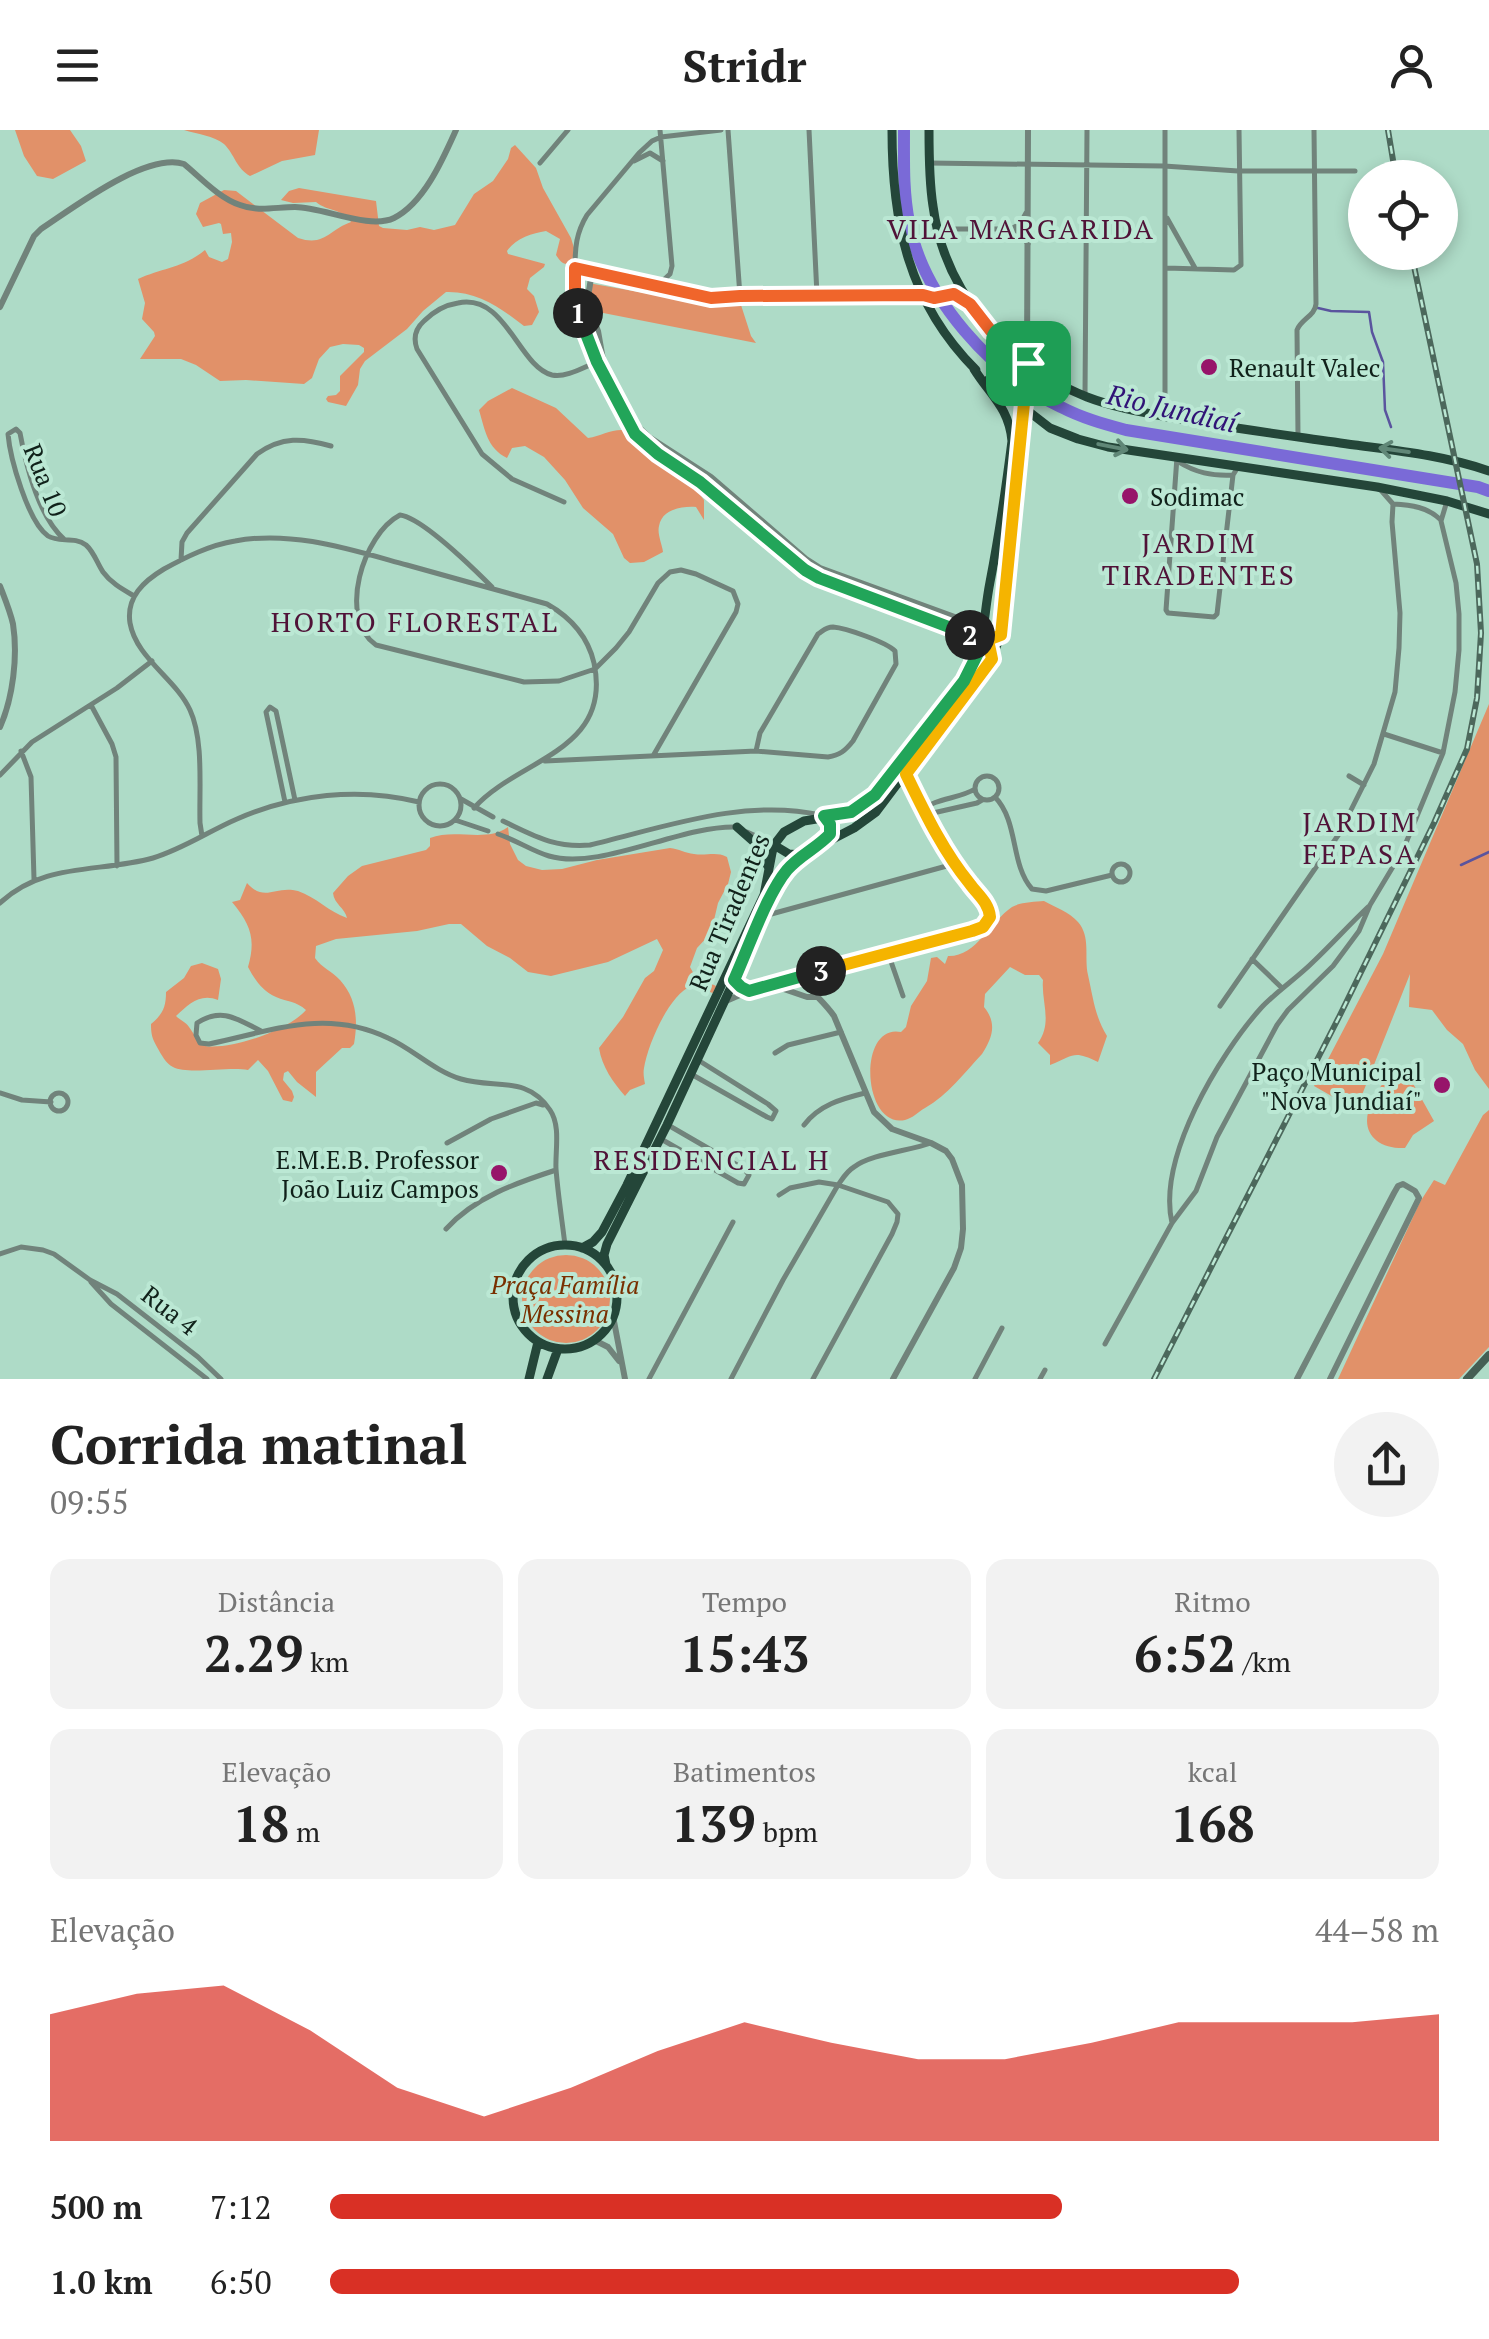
<!DOCTYPE html>
<html lang="pt">
<head>
<meta charset="utf-8">
<style>
  body { margin:0; font-family:"PT Serif",serif; background:#f2f2f2; color:#222; height:100vh; display:flex; flex-direction:column; font-size:38px; white-space:nowrap }
  * { box-sizing:border-box; margin:0 }
  p { font-size:32px; color:#767676 }
  .icon { flex:none; width:55px; height:55px; fill:none; stroke:currentColor; stroke-width:2; stroke-linecap:round; stroke-linejoin:round }
  .map { position:relative; height:1249px; overflow:hidden }
  .drawer { display:flex; flex-direction:column; background:#fff; flex:1 }
  .drawer>* { flex:none }
  .fabs { position:absolute; left:1348px; top:30px; display:grid; gap:20px }
  .fabs a { display:grid; place-items:center; width:110px; height:110px; border-radius:50%; background:#fff; box-shadow:0 5px 15px #0003; font-size:50px }
  .pin { position:absolute; display:grid; place-items:center; width:85px; height:85px; color:#fff; margin:-42px; border-radius:20px; box-shadow:0 5px 15px #0006 }
  .km { position:absolute; width:50px; height:50px; margin:-25px; border-radius:50%; background:#222; color:#fff; font-size:28px; line-height:50px; text-align:center }
  .round { display:grid; place-items:center; flex:none; width:105px; height:105px; border-radius:52px; background:#f2f2f2 }
  .summary { display:flex; align-items:center; justify-content:space-between; height:170px; padding:0 50px }
  h1 { font-size:55px; font-weight:600; line-height:75px }
  .stats { display:grid; grid-template-columns:repeat(3,1fr); gap:15px; height:170px; padding:10px 50px }
  .stats div { display:grid; align-content:center; border-radius:20px; background:#f2f2f2; text-align:center }
  .stats b { font-size:50px; font-weight:600 }
  .stats small { font-size:28px; font-weight:400 }
  .stats p { font-size:28px }
  .chart { height:280px; padding:20px 50px }
  .chart p { display:flex; justify-content:space-between }
  .chart svg { width:100%; height:180px; margin-top:10px; fill:#d93025; opacity:.7 }
  ul { padding:0 50px; list-style:none; font-size:32px }
  li { display:grid; grid-template-columns:160px 120px 1fr; align-items:center; height:75px }
  li i { height:25px; border-radius:12px; background:#d93025 }
  header { display:flex; justify-content:space-between; align-items:center; height:130px; padding:0 50px; background:#fff; font-size:45px; font-weight:600 }
  .map>svg:first-child { display:block }
</style>
</head>
<body>
<header><svg class="icon" aria-label="menu" viewBox="0 0 24 24"><path d="M4 6h16M4 12h16M4 18h16"/></svg>Stridr<svg class="icon" aria-label="person" viewBox="0 0 24 24"><circle cx="12" cy="8" r="4"/><path d="M4 21q1-7 8-7t8 7"/></svg></header>
<div class="map">
<svg width="1489" height="1249" viewBox="0 0 1489 1249">
  <rect width="100%" height="100%" fill="#aedbc7"/>
  <path fill="#e19169" d="M15,0H70L81,16L86,31L53,49L37,46L24,26Z
    M184,0H319L315,25L282,31L250,46C236,38 235,25 224,14C214,6 197,4 184,0Z
    M515,15L536,38L543,58L571,108L574,118L572,133C563,136 561,132 556,125L560,109L546,101C532,103 515,109 507,121L508,124L545,134L544,137L530,148L527,159L534,166L539,182L532,195L524,196C501,178 477,161 446,162L423,181L407,199L365,231L360,239L358,255L346,276L328,272L326,269L328,266L336,265L340,261V246L364,222V218L359,215L343,214L330,217L319,229L312,248L304,254L246,250L220,251L196,235L181,229H140L155,206L154,202L142,189L145,173L138,149C162,138 183,138 205,120L209,127L222,132L228,129L232,112L231,103L223,104L221,94L219,93L203,97L196,84L200,73L224,60L236,61L298,108C325,117 330,99 351,92C342,78 328,82 316,72L293,73L281,70L289,61L299,58L376,71L379,96L383,98L407,100L420,97L434,100L455,95L474,64L493,51L508,29L511,18Z
    M588,153L707,174L741,175L751,206L756,213L588,180Z
    M512,258L556,278L588,308C601,306 611,299 624,300L689,350L704,370V390L696,377C682,376 662,379 659,396C657,404 662,414 663,422L644,432L630,433L624,428L613,404L583,378L565,350L544,327L525,316L512,318L507,328C487,318 485,300 479,280L488,271Z
    M1489,574V959L1475,940L1463,914L1447,900L1432,880L1409,877L1410,844L1356,980L1314,956L1383,824Z
    M508,697L510,714L518,730L526,736L542,740L562,739L597,730L670,718C679,719 685,723 694,724C707,726 716,721 727,727L731,742L728,754L718,773L711,803L697,818L690,837L695,846L716,856L713,863L691,856C669,865 648,914 644,938C643,943 644,948 645,954L630,960L625,966C613,952 602,937 599,918L623,887L645,848L654,841L663,820L657,809L608,832L551,846L528,842L510,828L487,816L461,794H449L417,801L336,809L316,816L315,828C322,838 332,841 340,850C357,869 358,891 354,914L350,918H342L316,942V967L297,952L288,941L284,943L283,950L292,961L294,967L292,972L283,970L268,941L258,930L248,940C230,936 188,945 173,937C166,934 161,924 157,917C152,908 151,904 151,894C163,884 166,877 166,862L184,848L191,836L202,833L218,839L221,849L218,870C200,863 189,874 176,886C180,890 186,892 189,897C195,905 197,911 205,916C231,920 289,900 306,880C296,871 288,872 276,867C262,861 255,850 248,837C256,809 251,795 232,772L240,770L247,753C265,773 275,755 298,761C316,767 329,782 347,788C345,778 334,774 333,763L348,746L362,736L426,720L430,716V708C455,698 486,713 508,697Z
    M1044,771C1055,777 1069,782 1078,792C1091,807 1084,827 1088,845C1093,867 1095,887 1107,906L1098,932C1073,920 1075,925 1050,935V925L1038,913C1053,892 1041,872 1043,850L1039,845H1025L1010,837L985,864L984,877C997,893 993,907 982,924C964,943 948,965 925,978C918,982 913,988 905,990C862,999 857,893 901,902L906,897L911,876L927,851L931,828L937,827L945,834L948,826C976,827 990,792 1012,777C1020,772 1034,772 1044,771Z
    M1406,941L1434,991L1413,1005L1405,1018C1375,1019 1358,1000 1372,972C1376,966 1379,956 1385,952C1390,947 1400,944 1406,941Z
    M1489,980V1217L1459,1249H1338L1420,1072L1434,1050L1445,1055L1483,985Z
    M522 1169a44 44 0 1 1 88 0a44 44 0 1 1-88 0Z"/>
  <g fill="none" stroke-linecap="round" stroke-linejoin="round">
    <path stroke="#5a549e" stroke-width="2.5" d="M1318,178L1331,181L1369,182L1372,202L1383,232L1385,280L1391,297
      M1461,735L1489,722"/>
    <path stroke="#7a6ad7" stroke-width="12" d="M904,0C904,31 903,62 909,92C923,168 992,244 1061,277C1082,288 1104,294 1126,300L1478,357L1489,361"/>
    <path stroke="#71837b" stroke-width="5" d="M728,0L740,166
      M809,0L817,165
      M1165,0V286
      M634,31L650,23L663,31
      M540,33L568,0
      M929,33L1164,36L1238,41H1355
      M1167,88L1195,138
      M938,99H1011L1019,102L1028,114
      M1011,99L1020,94L1026,83
      M575,138C575,118 576,103 587,85L639,23L652,11L661,7L721,0
      M1166,138L1234,140L1241,135L1239,0
      M657,156L670,144L672,136L660,0
      M1085,264L1087,0
      M1298,306L1297,200C1301,189 1315,186 1316,174L1314,0
      M1177,327L1166,480L1168,483L1214,487L1217,484L1233,345L1238,337
      M1177,331C1196,343 1212,346 1233,345
      M564,372L512,349L482,324L417,219C413,208 415,199 424,191C433,182 445,175 458,173C506,163 518,236 552,245C566,248 584,237 597,232
      M1393,374C1411,375 1428,377 1441,390
      M64,409C38,386 26,335 20,303L16,299L8,304C10,328 28,392 48,406C59,413 74,406 86,415C94,422 97,433 103,442C111,453 122,459 134,466
      M181,430L182,412L187,403L257,324C282,306 303,308 331,316
      M492,457C474,439 423,388 400,385C363,404 337,488 376,515L524,552L559,551L595,539L616,518L629,502L658,453L670,442L681,440L696,444L733,461L738,474L736,482L653,626
      M91,575L112,614L116,627L117,736
      M1384,604L1443,623
      M21,621L31,647L34,749
      M545,631L756,621L828,627C840,625 845,621 853,611L896,534L895,521C886,512 846,498 833,497C826,497 824,500 818,504L760,603L756,621
      M0,645L32,612L117,558L152,531
      M975 658a12 12 0 1 1 24 0a12 12 0 1 1-24 0Z
      M1349,646L1364,655
      M419 675a21 21 0 1 1 42 0a21 21 0 1 1-42 0Z
      M995,667C1019,692 1010,734 1032,759L1046,761L1112,745
      M461,669L493,687
      M285,672L266,582L270,577L276,581L295,670
      M923,680C935,668 959,669 975,659
      M926,681L933,683L977,673L982,670
      M455,690L488,701
      M503,691C535,706 554,718 590,715C665,697 744,668 821,685
      M747,702L773,714
      M498,704C516,710 532,721 549,726C601,741 680,695 737,697
      M202,706L200,693C199,660 204,610 190,580C176,549 136,528 130,493C126,467 144,451 164,439C186,427 210,415 235,411C293,400 352,420 407,435C454,448 500,461 547,474C570,487 588,507 594,533C613,622 517,629 474,678
      M1112 743a9 9 0 1 1 18 0a9 9 0 1 1-18 0Z
      M0,773C43,732 99,743 153,728C183,719 209,701 237,689C294,664 359,657 419,672
      M764,786L954,734
      M888,823L903,866
      M1252,829L1282,858
      M1220,876L1339,704L1374,634L1395,562L1399,518L1400,483L1392,392L1393,374L1379,358
      M261,901C237,889 222,877 197,893L196,905L200,913L209,914C272,901 325,878 388,908C413,919 434,941 461,949C495,959 527,945 550,980C561,996 555,1021 556,1039C558,1065 562,1090 565,1115
      M775,923L788,915L841,902
      M691,944L767,987L772,989L776,981L768,974L698,930
      M0,963L22,970L51,972
      M50 972a9 9 0 1 1 18 0a9 9 0 1 1-18 0Z
      M804,995C819,975 841,969 865,963
      M661,1009L738,1053L744,1054L749,1045L744,1039L668,995
      M447,1013L491,989L536,973L543,975
      M779,1065L790,1058L819,1052L838,1055L888,1072L898,1084L897,1092L892,1104L813,1249
      M1172,1093C1157,1028 1219,925 1261,878C1277,861 1297,848 1313,832C1332,814 1349,795 1368,777
      M446,1099C475,1067 516,1053 556,1040
      M0,1124L21,1117L43,1120L54,1124L90,1150L117,1164L198,1227L221,1249
      M91,1152L111,1174L207,1249
      M1105,1214L1172,1093L1196,1061L1217,1007L1277,895L1288,880L1333,836L1359,801L1370,775L1403,720L1443,623L1455,562L1459,520V484L1456,453L1441,391L1447,371
      M649,1249L733,1092
      M731,1249L783,1150L838,1055C843,1048 847,1041 854,1037C871,1024 909,1021 931,1013
      M975,1249L1002,1198
      M1040,1249L1045,1240"/>
    <path stroke="#71837b" stroke-width="6" d="M592,142L587,173L598,201L605,241
      M969,173L955,164L934,168L923,165L740,166L711,169L575,138V173L578,184L597,232L635,304L658,324L701,352L805,440L819,448L982,510
      M0,177L34,106L41,99C73,78 146,22 184,34C201,48 219,68 240,75C258,82 276,77 295,77C323,77 369,100 394,88C424,73 443,29 456,0
      M1027,231L1028,0
      M631,290L649,307L711,347L806,429L820,438L985,498
      M0,456C5,469 10,481 13,494C18,526 13,568 0,597
      M801,846C810,862 824,871 834,886L874,982L892,999L931,1013L946,1021L952,1029L962,1055L963,1099L961,1118L954,1138L893,1249
      M772,855L807,867H816
      M726,871L749,861L801,846L973,801C985,796 993,789 987,775C953,735 929,692 906,644
      M613,1186L625,1249
      M594,1210L608,1217L619,1231
      M1297,1249L1394,1063L1398,1056L1403,1054L1415,1061L1419,1068L1330,1249"/>
    <path stroke="#455f54" stroke-width="8" d="M1467,1249L1489,1225"/>
    <path stroke="#244639" stroke-width="9" d="M892,0C892,92 908,172 976,240
      M929,0C929,25 929,51 933,76C944,161 1007,236 1087,267C1113,277 1141,282 1168,287C1230,298 1293,306 1355,315C1400,321 1446,326 1489,341
      M988,250L1050,298L1078,309L1108,317L1377,357L1447,371L1489,384
      M737,697L754,712L769,738
      M774,715L789,724L802,725
      M513 1167a52 52 0 1 1 104 0a52 52 0 1 1-104 0Z
      M582,1118L593,1112L602,1102L627,1055L764,765L772,723L774,715L784,702L804,691L841,685L868,671L964,551C987,512 982,493 990,452C999,406 1006,358 1012,311C1009,278 991,266 974,239
      M606,1135L604,1125L607,1114L667,995L784,743L802,725L854,698L876,682L991,529L1001,505L1027,233
      M529,1249L538,1212
      M547,1249L558,1219"/>
    <g stroke="#4c685c" stroke-width="6">
      <path id="rail" d="M1388,0L1396,48
        M1154,1249L1339,887L1434,693L1467,619L1477,568L1481,503L1477,434L1411,122"/>
    </g>
    <use href="#rail" stroke="#bbe8d4" stroke-width="2.5" stroke-dasharray="8" stroke-linecap="butt"/>
  </g>
  <defs><path id="oneway-shaft" d="M-6 0H5M1.5-3L5.5 0L1.5 3" fill="none" stroke-width="1.6" stroke-linecap="round" stroke-linejoin="round" transform="scale(2.5)"/></defs>
  <g stroke="#608777">
    <use href="#oneway-shaft" transform="translate(1113 317) rotate(11)"/>
    <use href="#oneway-shaft" transform="translate(1394 320) rotate(-172)"/>
  </g>
  <g fill="none" stroke-linecap="round" stroke-linejoin="round">
    <g stroke="#fff" stroke-width="20">
      <path id="split-1" d="M578,183L575,173V138L711,168L740,166L923,165L934,168L954,164L970,174L991,201L1028,233"/>
    </g>
    <g stroke="#fff" stroke-width="20">
      <path id="split-2" d="M578,183L597,232L635,304L658,324L700,352L805,440L819,448L970,505"/>
    </g>
    <g stroke="#fff" stroke-width="20">
      <path id="split-3" d="M821,841L972,801L983,797L990,787C989,773 978,765 970,754C943,721 925,683 906,644L992,529L988,510L970,505"/>
    </g>
    <g stroke="#fff" stroke-width="20">
      <path id="split-4" d="M821,841L749,861L741,857L734,850C748,819 767,764 787,740C800,725 817,718 830,704V694L824,686L851,682L875,665L964,551L980,519"/>
    </g>
    <g stroke="#fff" stroke-width="20">
      <path id="split-5" d="M980,519L982,510H988L1001,505L1028,233"/>
    </g>
    <use href="#split-1" stroke="#f0652b" stroke-width="12"/>
    <use href="#split-2" stroke="#22a559" stroke-width="12"/>
    <use href="#split-3" stroke="#f5b400" stroke-width="12"/>
    <use href="#split-4" stroke="#22a559" stroke-width="12"/>
    <use href="#split-5" stroke="#f5b400" stroke-width="12"/>
  </g>
  <g fill="#97146a" stroke="#bbe8d4" stroke-width="4">
    <circle cx="1209" cy="237" r="10"/>
    <circle cx="1130" cy="366" r="10"/>
    <circle cx="1442" cy="955" r="10"/>
    <circle cx="499" cy="1043" r="10"/>
  </g>
  <g text-anchor="middle" dominant-baseline="central" stroke-width="8" stroke-linejoin="round" paint-order="stroke">
    <g font-size="25" fill="#10211a" stroke="#bbe8d4" text-anchor="start">
      <text x="1229" y="237">Renault Valec</text>
      <text x="1150" y="366">Sodimac</text>
      <text x="1422" y="941" text-anchor="end">Paço Municipal<tspan x="1422" dy="29">"Nova Jundiaí"</tspan></text>
      <text x="479" y="1029" text-anchor="end">E.M.E.B. Professor<tspan x="479" dy="29">João Luiz Campos</tspan></text>
    </g>
    <g font-size="25" fill="#10211a" stroke="#bbe8d4">
      <text transform="translate(46 350) rotate(68)">Rua 10</text>
      <text transform="translate(729 782) rotate(-67)">Rua Tiradentes</text>
      <text transform="translate(170 1180) rotate(38)">Rua 4</text>
    </g>
    <g font-size="25" font-style="italic" fill="#793000" stroke="#bbe8d4">
      <text x="565" y="1154">Praça Família<tspan x="565" dy="29">Messina</tspan></text>
    </g>
    <g font-size="28" letter-spacing="2.5" fill="#501338" stroke="#bbe8d4">
      <text x="1021" y="98">VILA MARGARIDA</text>
      <text x="1199" y="412">JARDIM<tspan x="1199" dy="32">TIRADENTES</tspan></text>
      <text x="415" y="491">HORTO FLORESTAL</text>
      <text x="1360" y="691">JARDIM<tspan x="1360" dy="32">FEPASA</tspan></text>
      <text x="712" y="1029">RESIDENCIAL H</text>
    </g>
    <g font-size="28" font-style="italic" fill="#301376" stroke="#bbe8d4">
      <text transform="translate(1172 278) rotate(13)">Rio Jundiaí</text>
    </g>
  </g>
</svg>
<div class="fabs">
<a><svg class="icon" aria-label="locate" viewBox="0 0 24 24"><circle cx="12" cy="12" r="6"/><path d="M12 2v4M12 18v4M2 12h4M18 12h4"/></svg></a>
</div>
<div class="pin" style="left:1028px;top:233px;background:#1e9e55"><svg class="icon" aria-label="arrive" viewBox="0 0 24 24"><path d="M6 21V4h12l-3 4 3 4H6"/></svg></div>
<b class="km" style="left:578px;top:183px">1</b>
<b class="km" style="left:970px;top:505px">2</b>
<b class="km" style="left:821px;top:841px">3</b>
</div>
<section class="drawer">
<div class="summary"><div><h1>Corrida matinal</h1><p>09:55</p></div><a class="round"><svg class="icon" aria-label="share" viewBox="0 0 24 24"><path d="M12 15V3M7 8l5-5 5 5M5 13v7h14v-7"/></svg></a></div>
<div class="stats">
<div><p>Distância</p><b>2.29<small> km</small></b></div>
<div><p>Tempo</p><b>15:43</b></div>
<div><p>Ritmo</p><b>6:52<small> /km</small></b></div>
</div>
<div class="stats">
<div><p>Elevação</p><b>18<small> m</small></b></div>
<div><p>Batimentos</p><b>139<small> bpm</small></b></div>
<div><p>kcal</p><b>168</b></div>
</div>
<div class="chart"><p><span>Elevação</span>44–58 m</p>
<svg viewBox="0 0 160 44" preserveAspectRatio="none"><path d="M0 44V13L10 8L20 6L30 17L40 31L50 38L60 31L70 22L80 15L90 20L100 24L110 24L120 20L130 15L140 15L150 15L160 13V44z"/></svg>
</div>
<ul>
<li><b>500 m</b>7:12<i style="width:66%"></i></li>
<li><b>1.0 km</b>6:50<i style="width:82%"></i></li>
</ul>
</section>
</body>
</html>
